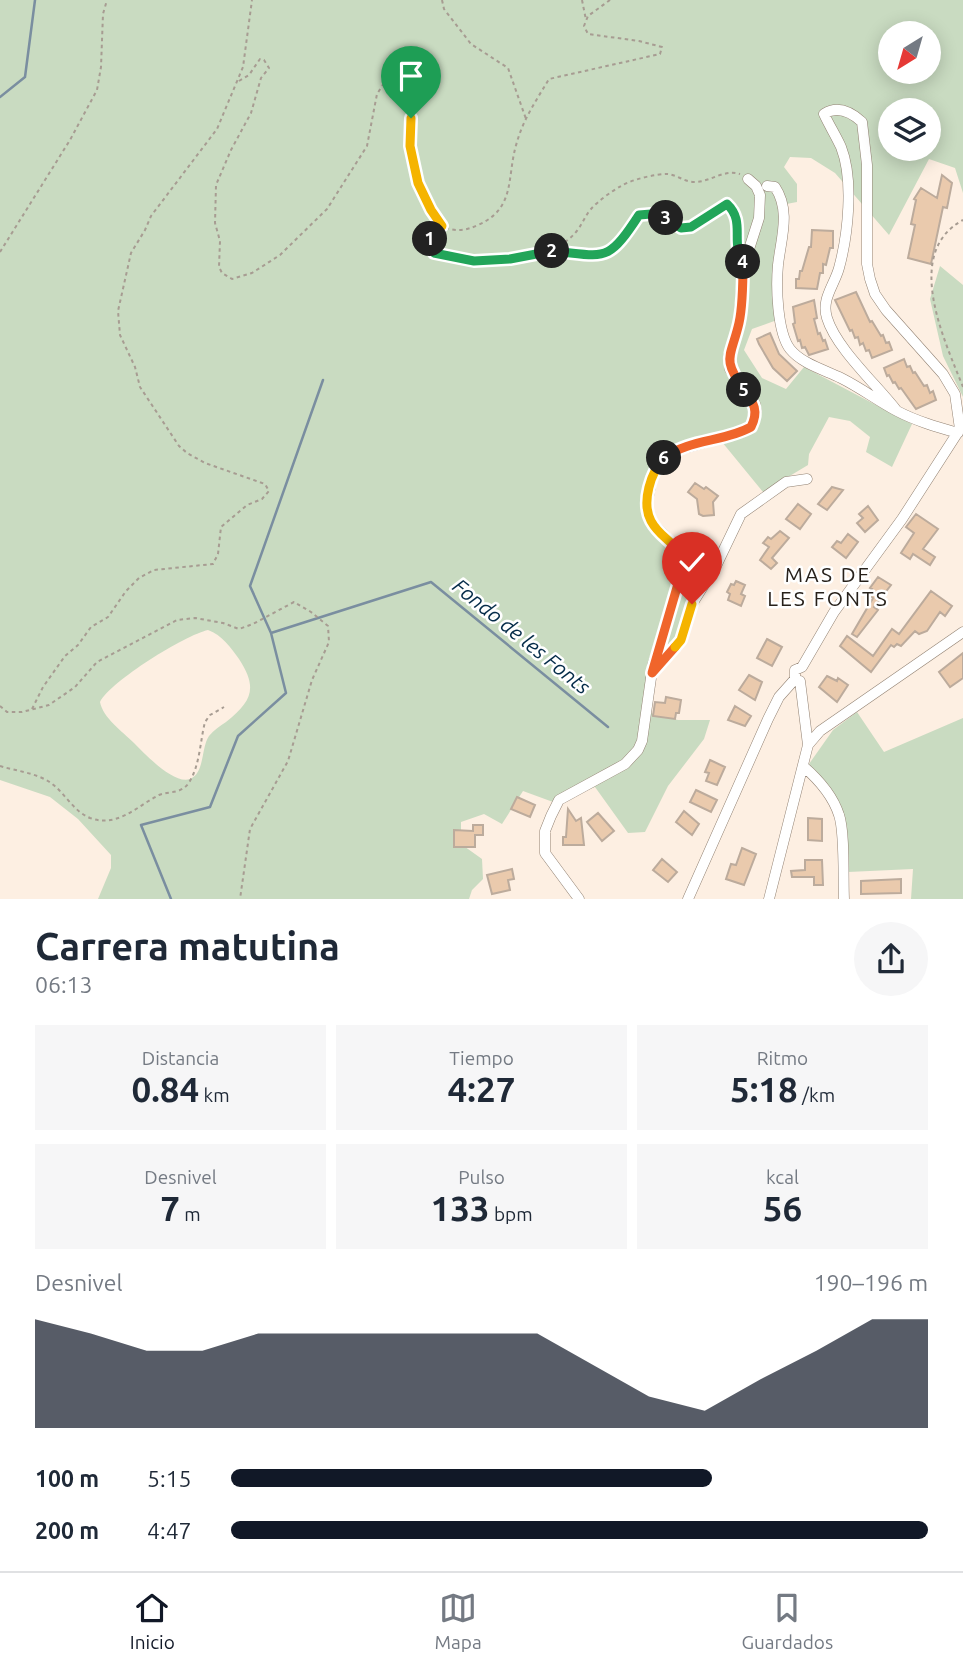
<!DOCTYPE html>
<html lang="es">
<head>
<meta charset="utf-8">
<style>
  body { margin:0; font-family:Ubuntu,sans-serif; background:#f6f6f7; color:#1f2937; height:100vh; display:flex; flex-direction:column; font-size:26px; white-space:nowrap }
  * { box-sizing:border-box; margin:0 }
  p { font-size:23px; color:#747a83 }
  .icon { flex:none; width:38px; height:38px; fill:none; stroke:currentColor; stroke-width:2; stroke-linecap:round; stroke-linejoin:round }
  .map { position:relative; height:899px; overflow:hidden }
  .sheet { display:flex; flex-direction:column; background:#fff; flex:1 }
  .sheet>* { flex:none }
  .needle { width:46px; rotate:217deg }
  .tools { position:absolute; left:878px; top:21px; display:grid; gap:14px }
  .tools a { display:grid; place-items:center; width:63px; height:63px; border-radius:50%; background:#fff; box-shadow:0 4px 18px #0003; font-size:35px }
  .pin { position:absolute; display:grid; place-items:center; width:60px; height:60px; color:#fff; margin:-72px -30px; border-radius:50% 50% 50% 0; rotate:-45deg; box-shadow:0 0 7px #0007 }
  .pin .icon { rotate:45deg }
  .km { position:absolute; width:35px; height:35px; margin:-18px; border-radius:50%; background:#222; color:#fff; font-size:19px; line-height:35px; text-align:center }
  .round { display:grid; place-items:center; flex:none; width:74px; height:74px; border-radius:37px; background:#f6f6f7 }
  .overview { display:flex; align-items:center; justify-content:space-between; height:119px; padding:0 35px }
  h1 { font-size:38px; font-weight:700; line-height:52px }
  .figures { display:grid; grid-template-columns:repeat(3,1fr); gap:10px; height:119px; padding:7px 35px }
  .figures div { display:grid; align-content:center; border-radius:0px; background:#f6f6f7; text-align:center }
  .figures b { font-size:35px; font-weight:700 }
  .figures small { font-size:19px; font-weight:400 }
  .figures p { font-size:19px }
  .chart { height:196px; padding:14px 35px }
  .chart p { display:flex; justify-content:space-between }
  .chart svg { width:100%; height:126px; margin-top:7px; fill:#111827; opacity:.7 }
  ul { padding:0 35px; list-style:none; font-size:23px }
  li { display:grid; grid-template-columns:112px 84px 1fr; align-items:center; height:52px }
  li i { height:18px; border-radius:9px; background:#111827 }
  .menu { display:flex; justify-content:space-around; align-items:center; height:98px; border-top:2px solid #e0e1e3; background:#fff; font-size:19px; color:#747a83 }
  .menu a { display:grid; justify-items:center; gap:4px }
  .menu .on { color:#111827 }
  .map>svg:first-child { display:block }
</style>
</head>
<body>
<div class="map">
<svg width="963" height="899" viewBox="0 0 963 899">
  <rect width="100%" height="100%" fill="#fdefe2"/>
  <path fill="#c9dbc1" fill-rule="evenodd" d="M0,0H963V193L955,168L929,159L889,235L835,173L811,158L790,157L784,167L797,184V202L781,205L777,320L752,329L744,350L762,378L786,389L804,367L912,424L892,467L866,452L870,437L850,421L829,417L809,454L808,465L763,492L722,442C707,446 688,449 674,456C653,468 652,500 653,520L666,534L688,541L712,563L690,602L679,639L648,666L642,711L678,720H710L704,739L668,786L645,832L628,833L595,787L553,802L523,791L502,824L484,814L461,822V844L482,859L483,879L472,890L469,899H98L111,868V855L78,819L50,797L0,780ZM891,33H929V72H891ZM891,110H929V149H891ZM208,630C222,635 231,648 239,659C258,688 252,701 226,722C220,726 214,730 209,736C201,747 205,773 190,779C174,785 145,754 134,743C122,731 103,718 100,702C111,681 185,635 208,630Z
    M940,266L963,285V397L943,356L930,299Z
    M857,712L884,752L963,718V899H911L913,869L848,872C843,824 845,801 809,764L833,730Z"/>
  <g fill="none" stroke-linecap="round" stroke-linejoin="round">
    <path stroke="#7a8ea0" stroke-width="2.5" d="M0,97L25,77L35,0
      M271,633L250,586L323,380
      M171,899L141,825L210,807L238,736L286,693L271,633L431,582L608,727"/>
  </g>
  <path fill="#eacaad" stroke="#bcab9c" stroke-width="2" d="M942,175L952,183L947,208L943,207L931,264L908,258L915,225L911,224L916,200L914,199L921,188L937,198Z
    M812,230L833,231V248H830L826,265L823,264V273H820L817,289L796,288V279H799L800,271H802L809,247H811Z
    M856,292L870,322L872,321L881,336L883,335L886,343L889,342L892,350L872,358L869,350L866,351L863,343L860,345L858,337L855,338L852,330L850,331L835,300Z
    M814,300L817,318L814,319L818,334L820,333L823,341L825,340L828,349L809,355L805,347L802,348L800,340L798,341L793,324L795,323L793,307Z
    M770,333L779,354L797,371L787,381L773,368L759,344L757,339Z
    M904,359L907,367L910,366L913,373L915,372L924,386L927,385L930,393L933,391L936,400L916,409L901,388L899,389L895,382L893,383L889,375L887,376L884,368Z
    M695,483L704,489L706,487L718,496L713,502L714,515L703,516L699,514L697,499L688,492Z
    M832,487L843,490L827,510L818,504Z
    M798,504L811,514L800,529L786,519Z
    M868,506L878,520L865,532L857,523L863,518L859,514Z
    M916,514L938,529L923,549L935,557L930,565L913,554L910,559L901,553L914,533L906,527Z
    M780,531L789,538L772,558L777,563L771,569L760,560L769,547L763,543L768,537L771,539Z
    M848,534L858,542L846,558L832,547L837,541L841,543Z
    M878,577L891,585L874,607L878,610L857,637L852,634L873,598L868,595L872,589L870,588Z
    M736,581L745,585L741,594L745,596L741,606L728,600L730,594L727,592L731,584L734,585Z
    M931,591L952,606L945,616L940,612L927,631L919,634L915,631L901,646L897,644L894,647L891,645L871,672L840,646L847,636L873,656L892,629L899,634Z
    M767,639L782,647L772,666L757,658Z
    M963,653V678L950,687L939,672Z
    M749,675L762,682L755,700L739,690Z
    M827,676L837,681L838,678L848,685L837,702L819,687Z
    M666,697L681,700L679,713H676L675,719L653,716L655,702L665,703Z
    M735,706L751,716L745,726L728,720Z
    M710,760L725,767L717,785L706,781L709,773L705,772Z
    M696,790L717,800L711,812L690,802Z
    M517,797L535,805L530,817L511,809Z
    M568,809L576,821L581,818L584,845H563V837H566Z
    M684,811L699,824L692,835L676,822Z
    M598,813L614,831L602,841L587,822Z
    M808,818L822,819V841L808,840Z
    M473,825H483V835H475V847H454V830L473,831Z
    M742,848L756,854L744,885L726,879L731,864L736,865Z
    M662,859L677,872L668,882L653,870Z
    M805,860H822L823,885H814V877H792L791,871L805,870Z
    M512,869L514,879L508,880L510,890L492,894L487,875Z
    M901,879V893L861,894V881Z"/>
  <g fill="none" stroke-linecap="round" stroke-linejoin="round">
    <g stroke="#928273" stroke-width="11">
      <path id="minor" d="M767,186L775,187C791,211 781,238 778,265C776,286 777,332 790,349C802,364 825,370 841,378C861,388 878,401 897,411C916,421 937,427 958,433
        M653,671L681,640L692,604L717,564L741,514L786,482L807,479
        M795,679V670L802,667L834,612L902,519L960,429L955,394L943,374L886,310L875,294L870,279L867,264V165L862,122C851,112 838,105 824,114C829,125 836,136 841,147C854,180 848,235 839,268C834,286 821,299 827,318C836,348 877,385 897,411
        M808,745L820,731L963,632
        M803,766C818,779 833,796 839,815C845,832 843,879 844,899
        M579,899L545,853V831L551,816L559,800L625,764L638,750L642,741L653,664L665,630L680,576L682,563L679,553L672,543L652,523L649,514L647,504L652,478L658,465L671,452L742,432L751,427L756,411L755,404L730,369L729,355L739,324L743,268L759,218L760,195L756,186L748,179
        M688,899L768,719L779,697L795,679
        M769,899L808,745L800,681"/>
    </g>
    <path stroke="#a79c92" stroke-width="2" stroke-dasharray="3.5 3.5" stroke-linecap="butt" d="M442,0L444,9L471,44L508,68L526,119
      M582,0L586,20
      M610,0L588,16L584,26L588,34L639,41L662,47L660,54L549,79C537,99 523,120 517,142C506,176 517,208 478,225C465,231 455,232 442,226L436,229L430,238L434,253C471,264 537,265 569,239C582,228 583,218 591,209C598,201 612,191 621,186C633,179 655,174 668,174C677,175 685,182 694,182C711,182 723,169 740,174
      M239,81L249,75L260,59L264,60L269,68L261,78L251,113L231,150L216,185L215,223L220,241L219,267L222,273L232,279L252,273L280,255L327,209L367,146L377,94L386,80L390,79C396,83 411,104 413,110C415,119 409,138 410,148C413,171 427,207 441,225
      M549,250C605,257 606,265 639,215H660L681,228L691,227L727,204C741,217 736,235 738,253
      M0,252L70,140L97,90L101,67L103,14L107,0
      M963,387C945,341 902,253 963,220
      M0,706L7,712H22L49,705L75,687L97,662L177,620L195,618L223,623L239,629L253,624L294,602L311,612L328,626L329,642L312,680L288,761L250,829L240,899
      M32,709L43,687L65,656L78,645L91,627L108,617L126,591L139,578L154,570L213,564L218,554L221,527L247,505L262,499L269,491L265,484L205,463L187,453L179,446L140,387L135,367L120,335L118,311L131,253L145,230L151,216L217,129L243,67L252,0
      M0,766C16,771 37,773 51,783C65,793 73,811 90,818C118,828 137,806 159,795C169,791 180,794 188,784C200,767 200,741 205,722L210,715L224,707"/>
    <use href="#minor" stroke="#fff" stroke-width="10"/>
  </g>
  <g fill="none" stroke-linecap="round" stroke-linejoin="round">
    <g stroke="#fff" stroke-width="14">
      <path id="split-1" d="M411,118L410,146L418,183L431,210L442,226L436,229L430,239"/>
    </g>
    <g stroke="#fff" stroke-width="14">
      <path id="split-2" d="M430,239L434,253L474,261L510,259L552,251"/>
    </g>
    <g stroke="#fff" stroke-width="14">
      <path id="split-3" d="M552,251C606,256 607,264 639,215L651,214L666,218"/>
    </g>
    <g stroke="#fff" stroke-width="14">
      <path id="split-4" d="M666,218L681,228L691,227L727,204C746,222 730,241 743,262"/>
    </g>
    <g stroke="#fff" stroke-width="14">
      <path id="split-5" d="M743,262C743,280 743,305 739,323C731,358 721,357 744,390"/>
    </g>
    <g stroke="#fff" stroke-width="14">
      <path id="split-6" d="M664,458C689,439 724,442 751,427C759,411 754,403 744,390"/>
    </g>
    <g stroke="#fff" stroke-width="14">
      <path id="split-7" d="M664,458C651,472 641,502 651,521C664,545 685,540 680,577"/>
    </g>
    <g stroke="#fff" stroke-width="14">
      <path id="split-8" d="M675,647L652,673L680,577"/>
    </g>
    <g stroke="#fff" stroke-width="14">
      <path id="split-9" d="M675,647L681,640L692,604"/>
    </g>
    <use href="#split-1" stroke="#f5b400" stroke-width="9"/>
    <use href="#split-2" stroke="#22a559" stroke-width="9"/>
    <use href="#split-3" stroke="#22a559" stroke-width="9"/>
    <use href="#split-4" stroke="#22a559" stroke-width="9"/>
    <use href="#split-5" stroke="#f0652b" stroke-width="9"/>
    <use href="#split-6" stroke="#f0652b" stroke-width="9"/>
    <use href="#split-7" stroke="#f5b400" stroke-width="9"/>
    <use href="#split-8" stroke="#f0652b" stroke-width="9"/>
    <use href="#split-9" stroke="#f5b400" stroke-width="9"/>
  </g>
  <g text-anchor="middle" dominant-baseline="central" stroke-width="5" stroke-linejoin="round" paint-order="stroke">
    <g font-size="21" letter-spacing="2" fill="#27211b" stroke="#fff">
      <text x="828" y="574">MAS DE<tspan x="828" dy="24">LES FONTS</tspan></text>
    </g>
    <g font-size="21" font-style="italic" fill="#052c49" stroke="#fff">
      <text transform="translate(522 636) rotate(39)">Fondo de les Fonts</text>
    </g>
  </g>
</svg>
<div class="tools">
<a><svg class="needle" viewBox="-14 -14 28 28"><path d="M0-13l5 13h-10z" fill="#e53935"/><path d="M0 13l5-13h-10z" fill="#747a83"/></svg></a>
<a><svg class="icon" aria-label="layers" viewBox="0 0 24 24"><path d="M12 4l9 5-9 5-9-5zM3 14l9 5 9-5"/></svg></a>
</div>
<div class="pin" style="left:411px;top:118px;background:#1e9e55"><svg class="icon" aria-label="arrive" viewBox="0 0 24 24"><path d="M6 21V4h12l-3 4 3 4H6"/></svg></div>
<div class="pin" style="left:692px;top:604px;background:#d93025"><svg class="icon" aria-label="check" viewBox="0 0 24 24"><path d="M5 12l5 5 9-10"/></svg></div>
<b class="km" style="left:430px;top:239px">1</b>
<b class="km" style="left:552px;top:251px">2</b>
<b class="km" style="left:666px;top:218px">3</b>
<b class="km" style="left:743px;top:262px">4</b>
<b class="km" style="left:744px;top:390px">5</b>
<b class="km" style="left:664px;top:458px">6</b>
</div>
<section class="sheet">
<div class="overview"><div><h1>Carrera matutina</h1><p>06:13</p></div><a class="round"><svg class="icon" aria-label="share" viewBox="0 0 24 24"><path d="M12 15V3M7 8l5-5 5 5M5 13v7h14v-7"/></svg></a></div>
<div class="figures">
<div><p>Distancia</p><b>0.84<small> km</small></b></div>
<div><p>Tiempo</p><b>4:27</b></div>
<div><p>Ritmo</p><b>5:18<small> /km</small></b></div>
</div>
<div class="figures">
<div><p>Desnivel</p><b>7<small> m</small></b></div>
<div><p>Pulso</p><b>133<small> bpm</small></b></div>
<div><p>kcal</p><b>56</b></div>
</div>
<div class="chart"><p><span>Desnivel</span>190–196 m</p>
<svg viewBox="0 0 160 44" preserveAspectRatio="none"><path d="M0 44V6L10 11L20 17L30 17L40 11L50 11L60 11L70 11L80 11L90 11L100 22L110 33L120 38L130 27L140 17L150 6L160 6V44z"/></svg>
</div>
<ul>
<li><b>100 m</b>5:15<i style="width:69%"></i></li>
<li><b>200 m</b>4:47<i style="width:100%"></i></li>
</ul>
</section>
<nav class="menu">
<a class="on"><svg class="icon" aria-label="home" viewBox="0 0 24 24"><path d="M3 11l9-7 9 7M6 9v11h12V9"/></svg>Inicio</a>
<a><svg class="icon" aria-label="map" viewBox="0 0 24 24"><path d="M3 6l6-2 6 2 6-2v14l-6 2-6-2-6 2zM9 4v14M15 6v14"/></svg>Mapa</a>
<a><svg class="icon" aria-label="saved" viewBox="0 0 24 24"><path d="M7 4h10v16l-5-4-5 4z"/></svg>Guardados</a>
</nav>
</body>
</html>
